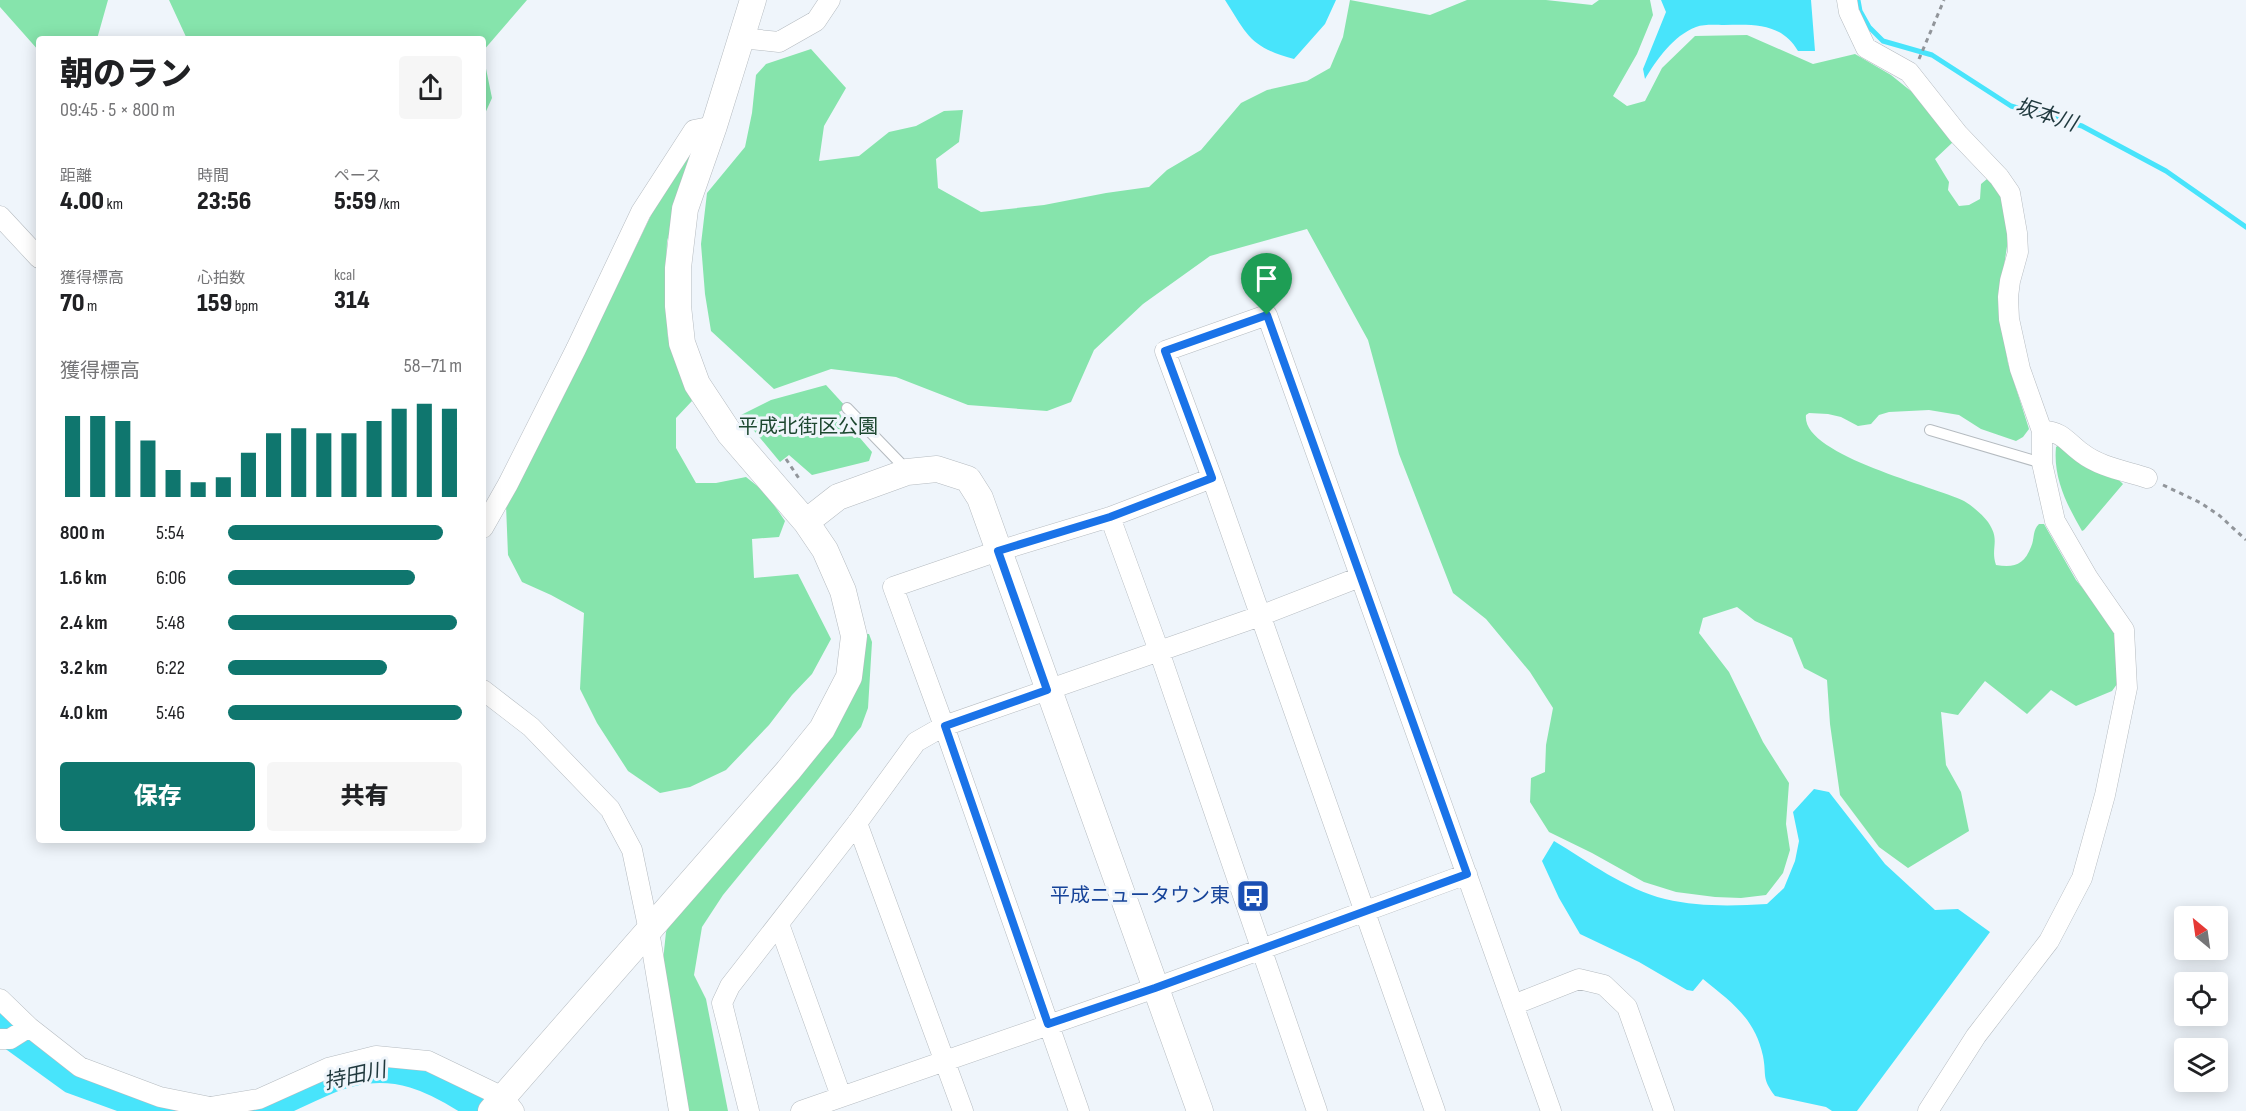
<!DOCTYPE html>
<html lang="ja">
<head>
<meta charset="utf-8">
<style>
  body { margin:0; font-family:"Sofia Sans Condensed","Noto Sans JP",sans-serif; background:#f6f6f6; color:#202124; height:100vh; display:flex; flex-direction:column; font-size:22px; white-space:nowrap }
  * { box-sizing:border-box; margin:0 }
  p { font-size:20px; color:#757577 }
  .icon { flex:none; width:33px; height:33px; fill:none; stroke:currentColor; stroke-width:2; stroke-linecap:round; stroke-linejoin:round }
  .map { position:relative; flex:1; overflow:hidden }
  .details { position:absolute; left:36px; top:36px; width:450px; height:807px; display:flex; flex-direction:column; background:#fff; border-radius:6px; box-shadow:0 3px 15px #0003 }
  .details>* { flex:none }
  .needle { width:39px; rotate:331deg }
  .fabs { position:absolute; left:2174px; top:906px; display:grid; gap:12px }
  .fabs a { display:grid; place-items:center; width:54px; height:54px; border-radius:6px; background:#fff; box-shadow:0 3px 15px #0003; font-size:30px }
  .pin { position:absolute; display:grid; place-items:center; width:51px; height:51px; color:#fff; margin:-62px -26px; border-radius:50% 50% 50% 0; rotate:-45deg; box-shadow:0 0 6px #0007 }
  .pin .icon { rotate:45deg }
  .round { display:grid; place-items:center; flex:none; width:63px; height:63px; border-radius:6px; background:#f6f6f6 }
  .overview { display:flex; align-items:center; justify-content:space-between; height:102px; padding:0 24px }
  h1 { font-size:33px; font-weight:800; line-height:45px }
  .figures { display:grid; grid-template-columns:repeat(3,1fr); gap:9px; height:102px; padding:6px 24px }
  .figures div { display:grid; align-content:center }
  .figures b { font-size:26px; font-weight:800 }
  .figures small { font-size:16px; font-weight:400 }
  .figures p { font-size:16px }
  .chart { height:168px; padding:12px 24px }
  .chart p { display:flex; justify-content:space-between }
  .chart svg { width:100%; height:108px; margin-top:6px; stroke:#0f766e; stroke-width:6 }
  .button { display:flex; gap:12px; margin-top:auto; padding:12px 24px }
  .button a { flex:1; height:69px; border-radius:6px; background:#0f766e; color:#fff; font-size:24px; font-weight:800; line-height:69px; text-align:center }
  .button a+a { background:#f6f6f6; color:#202124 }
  ul { padding:0 24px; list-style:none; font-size:20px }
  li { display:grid; grid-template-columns:96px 72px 1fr; align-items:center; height:45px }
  li i { height:15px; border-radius:8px; background:#0f766e }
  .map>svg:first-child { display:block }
</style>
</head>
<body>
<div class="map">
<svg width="2246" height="1111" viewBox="0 0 2246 1111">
  <rect width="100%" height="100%" fill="#eff5fb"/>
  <path fill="#86e4ac" d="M0,0H108L97,39H39V51L0,7Z
    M169,0H527L483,51V39H187Z
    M1350,0L1430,15L1467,0H1546L1592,5L1599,0H1650L1653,15L1637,54L1613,96L1627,106L1645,101L1662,68L1695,36L1747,35L1813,64L1855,54L1891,75L1912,92L1953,142L1935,159L1949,182L1948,190L1959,206L1969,205L1980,199L1981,184L1987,179L2002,194L2009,233L2003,273L2001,321L2008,363L2029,429L2023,437L2016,441L1981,429L1959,415L1929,410L1889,412L1879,415L1871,424L1858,426L1841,417L1828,414L1809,413L1806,415C1801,455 1934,486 1964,501C1971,505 1983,515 1988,522C2001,541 1990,547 1996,565C2014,568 2024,565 2031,547C2035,538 2032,531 2039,524H2044L2076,580L2102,612L2117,637L2120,680L2112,691L2076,706L2051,690L2027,714L1985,681L1958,715L1941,712L1946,765L1961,792L1969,831L1908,868L1879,847L1840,795L1830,724L1827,680L1804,668L1792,638L1755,621L1737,607L1703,618L1699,633L1729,672L1763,742L1789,783L1786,824L1790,850L1783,873L1766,895L1741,898L1715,897L1676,892L1644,882L1592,853L1549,832L1530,802L1531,778L1545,772L1546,745L1553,708L1530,672L1486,619L1453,593L1399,454L1368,340L1307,229L1210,256L1143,304L1094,350L1071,402L1047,411L968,405L896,377L831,369L774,389L711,331L705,294L701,244L707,193L745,147L752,113L756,75L766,64L811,49L846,88L824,126L819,161L859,156L889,132L916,126L944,111L963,110L959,142L936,159L938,188L981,212L1044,205L1106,193L1149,187L1167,170L1201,150L1241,103L1267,90L1307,81L1330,68L1343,37Z
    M483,54L492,98L483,118Z
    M697,146L667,241L665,297L668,338L692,401L676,418V448L696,483H716L746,477L765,492L785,521L779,537L752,539L754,578L798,574L831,639L812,674L792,695L769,725L726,770L690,787L660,793L628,771L597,723L580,689L584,613L551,595L522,582L508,555L506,505L573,377L654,209L677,165Z
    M826,385L847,408L839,412L842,417L872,452L869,461L812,475L789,455L780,462L741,415L771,400Z
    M2059,445L2118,479L2123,484L2084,530L2082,531C2067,505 2053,478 2056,447Z
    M863,634H869L872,642L868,708L861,727L723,895L702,927L694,975L706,999L728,1111H685L662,970L666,932L672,918L738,844L750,834Z"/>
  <path fill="#48e4fb" d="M1225,0H1336L1325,24L1294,59C1250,47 1248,36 1225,0Z
    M1661,0H1811L1815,51H1798C1782,23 1754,24 1724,25C1716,25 1704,24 1696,27C1673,36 1657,59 1645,79L1643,69L1666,12Z
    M1814,789L1829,792L1885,864L1935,910L1958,909L1990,932L1857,1111H1832L1826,1107L1775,1096C1761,1077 1767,1077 1763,1056C1755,1018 1731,1002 1703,979L1693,991L1687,990L1639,962L1580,934L1559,898L1542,861L1554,841C1589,862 1625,889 1665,899C1699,907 1733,906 1767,904L1784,888L1795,861L1799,841L1793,812Z"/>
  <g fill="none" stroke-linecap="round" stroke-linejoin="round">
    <path stroke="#48e4fb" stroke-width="5" d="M1858,0L1860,11L1869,27L1883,41L1932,55L2011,106L2082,126L2166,171L2246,227"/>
    <path stroke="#48e4fb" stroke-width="32" d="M0,1019L15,1036L73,1078L153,1107L171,1111
      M253,1111C280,1101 306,1087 333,1076C393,1053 439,1077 487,1111"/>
    <g stroke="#b5bbc0" stroke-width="12">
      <path id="service" d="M847,408L907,470
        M1930,430L2042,463"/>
    </g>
    <g stroke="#b5bbc0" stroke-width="21">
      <path id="minor" d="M1847,0L1849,12L1866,48L1909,72L1958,134L1999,177L2010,193L2017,233L2018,252L2010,281L2008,297L2009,319L2020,369L2042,431V463L2055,521L2088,578L2124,630L2127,688L2105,795L2082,878L2049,941L1976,1036L1928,1111
        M741,38L779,42L816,21L830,0
        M0,216L39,258
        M2042,431C2061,430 2068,443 2082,453C2100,467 2126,471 2147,478
        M1110,517L1159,651L1317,1111
        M483,528L508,484L576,349L641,212L694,130L714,126
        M483,690L531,727L610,809L632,850L649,931L679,1111
        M857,823L963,1111
        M779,924L841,1096
        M0,999L29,1027L80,1067L160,1097L210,1107L259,1099L328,1068L376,1056L428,1061L503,1097L514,1111
        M1513,1005L1579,979L1604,985L1627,1007L1664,1111
        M0,1039H10L29,1027
        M749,1111L722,1003L730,986L857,823L916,742L944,726L1260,616L1360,577
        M801,1111L1155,988L1467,874
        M1079,1111L944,726L893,587L998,551L1110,517L1212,478
        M1435,1111L1212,478L1165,351L1267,315L1551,1111"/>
    </g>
    <g stroke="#b5bbc0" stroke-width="27">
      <path id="tertiary" d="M806,522L838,497L907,472L937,469L968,479L980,498L1200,1111
        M491,1111L788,771L822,729L849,677L854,636L843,591L825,550L806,522L730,434L697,384L682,343L678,306V268L685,209L714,126L753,0"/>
    </g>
    <path stroke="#91959a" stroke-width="3" stroke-dasharray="4.5 4.5" stroke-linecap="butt" d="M1919,59L1944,0
      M786,459L800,480
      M2163,485L2201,503L2220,516L2246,540"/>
    <use href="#service" stroke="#fff" stroke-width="10"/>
    <use href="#minor" stroke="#fff" stroke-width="20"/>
    <use href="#tertiary" stroke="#fff" stroke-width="26"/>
  </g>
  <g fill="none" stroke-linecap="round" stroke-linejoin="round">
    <g stroke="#fff" stroke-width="12">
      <path id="route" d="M1267,315L1467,874L1155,988L1048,1024L945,726L1047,690L998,551L1110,517L1212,478L1165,351Z"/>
    </g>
    <use href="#route" stroke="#1a73e8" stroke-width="8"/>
  </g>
  <defs>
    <g id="bus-square" transform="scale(1.725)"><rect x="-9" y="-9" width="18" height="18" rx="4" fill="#1a4fb4" stroke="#eff5fb"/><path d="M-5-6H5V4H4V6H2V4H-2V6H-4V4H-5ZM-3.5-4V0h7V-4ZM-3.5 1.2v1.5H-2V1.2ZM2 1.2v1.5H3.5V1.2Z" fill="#fff"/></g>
  </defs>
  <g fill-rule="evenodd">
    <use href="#bus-square" x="1253" y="896"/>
  </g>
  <g text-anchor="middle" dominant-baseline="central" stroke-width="6" stroke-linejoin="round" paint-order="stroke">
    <g font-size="20" fill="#1d4830" stroke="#eff5fb">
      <text x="808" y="427">平成北街区公園</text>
    </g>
    <g font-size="20" fill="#164399" stroke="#eff5fb" text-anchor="end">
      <text x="1230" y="896">平成ニュータウン東</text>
    </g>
    <g font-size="21" font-style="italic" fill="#1f383d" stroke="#eff5fb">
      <text transform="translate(2046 115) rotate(18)">坂本川</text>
      <text transform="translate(355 1076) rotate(-12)">持田川</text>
    </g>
  </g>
</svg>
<div class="fabs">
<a><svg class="needle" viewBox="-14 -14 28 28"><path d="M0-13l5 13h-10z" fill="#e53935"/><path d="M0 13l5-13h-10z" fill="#757577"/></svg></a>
<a><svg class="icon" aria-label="locate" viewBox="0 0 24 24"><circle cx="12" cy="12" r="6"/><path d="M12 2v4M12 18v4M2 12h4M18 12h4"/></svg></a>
<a><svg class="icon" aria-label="layers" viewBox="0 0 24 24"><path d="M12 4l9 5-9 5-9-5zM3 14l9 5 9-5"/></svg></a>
</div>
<div class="pin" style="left:1267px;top:315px;background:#1e9e55"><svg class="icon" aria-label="arrive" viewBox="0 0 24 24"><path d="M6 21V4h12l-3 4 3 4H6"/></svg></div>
<section class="details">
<div class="overview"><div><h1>朝のラン</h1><p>09:45 · 5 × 800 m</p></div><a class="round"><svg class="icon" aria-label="share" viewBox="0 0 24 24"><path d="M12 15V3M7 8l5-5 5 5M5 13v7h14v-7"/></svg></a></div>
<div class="figures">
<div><p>距離</p><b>4.00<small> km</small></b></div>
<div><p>時間</p><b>23:56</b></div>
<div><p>ペース</p><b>5:59<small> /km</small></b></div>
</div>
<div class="figures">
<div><p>獲得標高</p><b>70<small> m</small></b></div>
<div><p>心拍数</p><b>159<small> bpm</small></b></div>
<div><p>kcal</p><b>314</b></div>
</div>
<div class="chart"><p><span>獲得標高</span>58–71 m</p>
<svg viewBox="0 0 160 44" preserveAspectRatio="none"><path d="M5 44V11M15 44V11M25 44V13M35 44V21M45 44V33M55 44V38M65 44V36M75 44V26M85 44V18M95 44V16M105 44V18M115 44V18M125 44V13M135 44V8M145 44V6M155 44V8"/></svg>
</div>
<ul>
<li><b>800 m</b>5:54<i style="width:92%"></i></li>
<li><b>1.6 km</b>6:06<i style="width:80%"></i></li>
<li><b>2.4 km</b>5:48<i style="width:98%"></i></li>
<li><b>3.2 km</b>6:22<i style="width:68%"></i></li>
<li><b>4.0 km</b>5:46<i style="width:100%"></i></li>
</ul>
<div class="button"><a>保存</a><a>共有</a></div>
</section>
</div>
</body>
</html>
